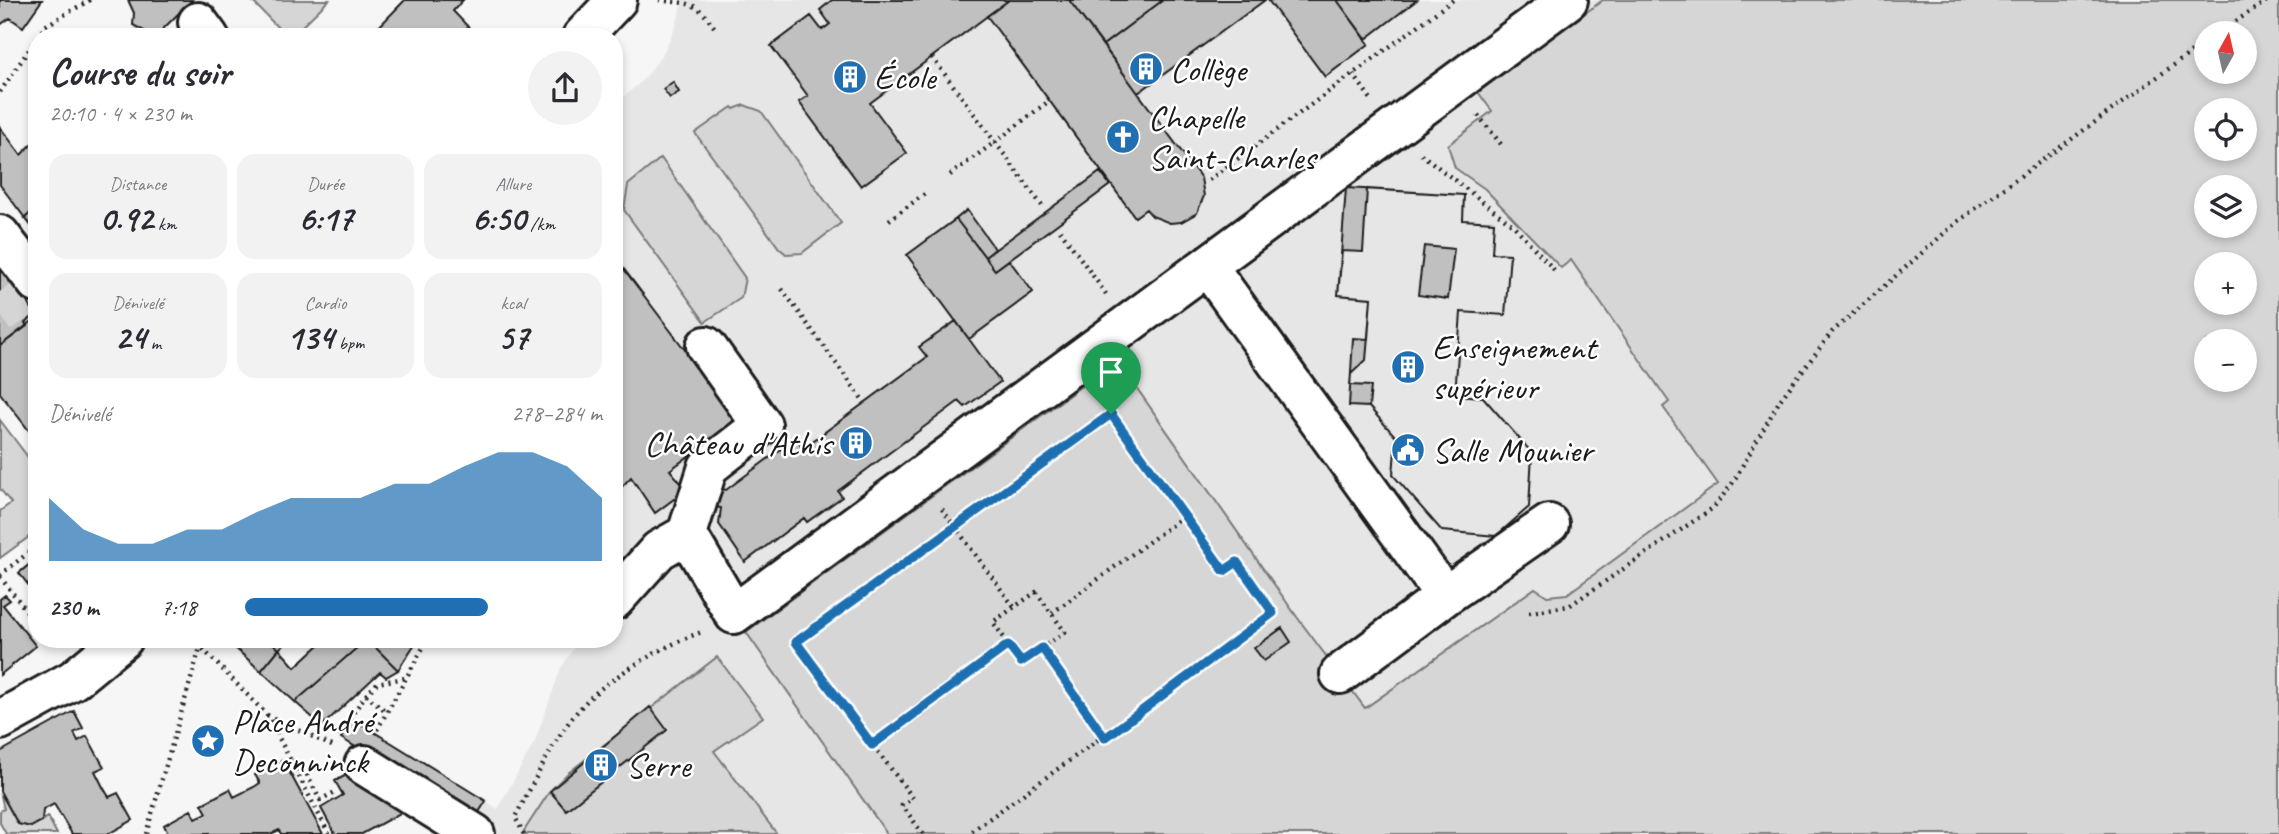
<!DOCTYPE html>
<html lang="fr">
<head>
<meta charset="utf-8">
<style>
  body { margin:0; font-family:Caveat,sans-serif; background:#f2f2f3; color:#2b2b33; height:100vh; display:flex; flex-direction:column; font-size:26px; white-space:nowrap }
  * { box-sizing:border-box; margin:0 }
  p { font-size:23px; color:#7c7c81 }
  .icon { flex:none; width:38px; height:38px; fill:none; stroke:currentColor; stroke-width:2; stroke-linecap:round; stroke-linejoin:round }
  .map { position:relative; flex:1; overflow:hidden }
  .details { position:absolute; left:28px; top:28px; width:595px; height:620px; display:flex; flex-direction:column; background:#fff; border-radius:28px; box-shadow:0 4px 10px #0003 }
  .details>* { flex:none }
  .needle { width:46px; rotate:8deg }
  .controls { position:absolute; left:2194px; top:21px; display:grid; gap:14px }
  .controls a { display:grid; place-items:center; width:63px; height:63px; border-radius:50%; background:#fff; box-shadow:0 4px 10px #0003; font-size:35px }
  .pin { position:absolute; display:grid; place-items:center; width:60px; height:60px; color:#fff; margin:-72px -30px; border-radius:50% 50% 50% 0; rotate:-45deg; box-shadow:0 0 7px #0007 }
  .pin .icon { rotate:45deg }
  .round { display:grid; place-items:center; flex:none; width:74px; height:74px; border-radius:37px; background:#f2f2f3 }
  .head { display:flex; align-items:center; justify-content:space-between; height:119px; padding:0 21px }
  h1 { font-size:38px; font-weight:700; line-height:52px }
  .figures { display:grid; grid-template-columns:repeat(3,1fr); gap:10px; height:119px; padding:7px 21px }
  .figures div { display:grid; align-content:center; border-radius:18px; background:#f2f2f3; text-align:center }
  .figures b { font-size:35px; font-weight:700 }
  .figures small { font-size:19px; font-weight:400 }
  .figures p { font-size:19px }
  .chart { height:196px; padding:14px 21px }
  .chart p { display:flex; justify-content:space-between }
  .chart svg { width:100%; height:126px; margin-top:7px; fill:#1f6fb2; opacity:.7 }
  ul { padding:0 21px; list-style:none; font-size:23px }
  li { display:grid; grid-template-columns:112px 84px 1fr; align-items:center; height:52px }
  li i { height:18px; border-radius:9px; background:#1f6fb2 }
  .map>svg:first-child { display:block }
</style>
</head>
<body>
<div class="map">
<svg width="2279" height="834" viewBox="0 0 2279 834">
  <rect width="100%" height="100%" fill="#f6f6f6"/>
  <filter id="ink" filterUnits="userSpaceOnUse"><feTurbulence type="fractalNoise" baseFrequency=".0143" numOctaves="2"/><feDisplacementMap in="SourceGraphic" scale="14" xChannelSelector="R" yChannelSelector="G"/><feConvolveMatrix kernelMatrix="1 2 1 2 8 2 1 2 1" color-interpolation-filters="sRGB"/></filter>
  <g filter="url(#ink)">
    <path fill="#e6e6e6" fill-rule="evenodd" d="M683,0H2279L2245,264H2207V303L1496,834H493L476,816L486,801L498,809L535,741L561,668L577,643L572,639H614V106L645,78L662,55L676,25ZM2207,33H2245V72H2207ZM2207,110H2245V149H2207ZM2207,187H2245V226H2207Z"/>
    <path fill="#d6d6d6" stroke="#797979" stroke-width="2" fill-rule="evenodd" d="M251,0H329L291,37H287Z
      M1603,0H2279V834H887L746,632L1117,360L1297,617L1365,708L1535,588L1547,596L1567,594L1718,484L1663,407L1669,402L1571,260L1561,268L1485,189L1455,168L1448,145L1492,111L1478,92ZM2207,33H2245V72H2207ZM2207,110H2245V149H2207ZM2207,187H2245V226H2207ZM2207,264H2245V303H2207ZM2207,341H2245V380H2207Z
      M744,105L761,111L841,223L802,253L786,254L779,248L695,133L732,107L734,109Z
      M661,158L745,278L741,298L705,322L624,210L628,185Z
      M0,420L37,469V531L0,558V511L11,503L0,489Z
      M717,657L763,717L714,751L777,834H522L550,791L568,773Z
      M0,792L18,824L31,827L48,817L57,834H6L0,823V811L4,809Z"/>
    <path fill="#c0c0c0" stroke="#1c1c1c" stroke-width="2" fill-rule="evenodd" d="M0,0H42L23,27L10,18L0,25Z
      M128,0H192L155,37L133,25L134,13Z
      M405,0H463L453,11L475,34L369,37Z
      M832,0H1009L870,103L907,153L861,186L799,102L808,96L771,46L811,16L822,30L830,24L820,10Z
      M1009,0H1069L1201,178L1204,196L1197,213L1181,222L1170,223L1152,216L1146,209L1135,217L987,16Z
      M1069,0H1163L1103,45Z
      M1163,0H1265L1138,93L1103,45Z
      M1268,0H1337L1369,44L1325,77Z
      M1337,0H1417L1366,39Z
      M673,82L679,92L670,98L663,89Z
      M0,127L21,155L37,139V207L25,218L0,185Z
      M1100,172L1110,185L995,270L985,257Z
      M1346,188L1464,195L1463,220L1494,222L1492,253L1510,254L1505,315L1461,312L1455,395L1483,397L1532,453L1529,507L1496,536L1442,531L1393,475L1396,437L1369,407L1349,406L1353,338L1368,339L1371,298L1338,295Z
      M1367,189L1464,195L1463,220L1494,222L1492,253L1510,254L1505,315L1461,312L1455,395L1483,397L1532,453L1529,507L1496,536L1442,531L1393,475L1396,437L1369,407L1371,386L1350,385L1351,374L1366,360L1371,298L1338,295L1342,251L1363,252ZM1424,246L1454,249L1448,299L1418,295Z
      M37,207V233L25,218Z
      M967,210L995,249L985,257L956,219Z
      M956,219L995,270L1009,260L1033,292L969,339L907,255Z
      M614,256L738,420L670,470L680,482L687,483L681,502L674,499L655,513L631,477L614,495Z
      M0,267L16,287L0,297Z
      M16,287L36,314L25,323L27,326L0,346V297Z
      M35,319L37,321V441L0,393V346Z
      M956,321L1000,382L965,407L959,401L838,491L842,497L807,522L804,518L745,562L719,524L721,508L715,507L719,488L726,490L796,438L803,448L927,357L919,347Z
      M37,558V596L19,573Z
      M5,595L10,600L3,605L36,646L0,675V599Z
      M1282,628L1291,642L1264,661L1254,648Z
      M225,639H268L279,649L261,671Z
      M268,639H290L279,649Z
      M316,639H367L295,702L261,671L279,649L295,667L321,643Z
      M367,639L398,670L386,677L380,672L322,726L295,702Z
      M367,639H418L398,670Z
      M650,707L667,730L566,810L550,791Z
      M74,711L83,728L74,733L78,741L87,736L104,767L95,771L103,787L109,797L118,793L133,820L108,834H72L54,804L43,810L42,821L31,827L18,824L0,791V752Z
      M353,719L486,801L474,820L341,738Z
      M283,760L323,834H281L279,830L271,834H168L164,825L191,810L196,818L207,813L202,804L230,789L234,797L254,787L260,783L255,775Z
      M358,769L415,805L362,834H335L321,808L343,795L335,781Z"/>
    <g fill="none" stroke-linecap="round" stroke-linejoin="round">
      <path stroke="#d5d5d5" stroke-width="38" stroke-dasharray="38 19" stroke-linecap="butt" d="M0,314L24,299"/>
      <g stroke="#1c1c1c" stroke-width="44">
        <path id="minor" d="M198,22L209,37
          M0,235L37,283
          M1208,267L1445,596L1549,524
          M706,346L762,425L708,467L687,534L734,614L1568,0
          M614,600L659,550L687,534
          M1340,674L1445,596
          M364,765L475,834"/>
      </g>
      <g stroke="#1c1c1c" stroke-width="44">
        <path id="major" d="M582,37L617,0
          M0,720L73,680L123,639"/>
      </g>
      <path stroke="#1c1c1c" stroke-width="4.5" stroke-dasharray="2 5" stroke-linecap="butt" d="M659,0C695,5 695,0 717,31
        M2218,33L2268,0
        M38,37L45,26L90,0
        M932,57L995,142L1049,101
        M1353,74L1371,99
        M0,92L37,38
        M1478,115L1504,148
        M1421,154L1514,226L1557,273
        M950,175L995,142L1043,207
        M1209,180L1453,0
        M889,220L926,193
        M1060,230L1106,294
        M782,289L865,403
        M942,509L1014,607
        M0,575L37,546
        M0,577L37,624
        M1036,592L1065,632L1021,662L993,622Z
        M1529,612L1569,606L1713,508L1732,484L1780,400L1832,332L1957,222L2207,41
        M1052,613L1184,516
        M193,639L267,715L329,834
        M1042,647L1105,738
        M366,695L377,683L405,678
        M267,715L332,746
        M377,730L387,712
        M337,735L366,695L387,712L428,639
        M872,745L1008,645
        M292,760L305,771L320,800L337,791
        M146,834L200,648
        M524,834L515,817C537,778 557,729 590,698C618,672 667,644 702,632
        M923,834L902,805L913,798L796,643L1111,414L1224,571L1237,562L1273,613L968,834"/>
      <use href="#minor" stroke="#fff" stroke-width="38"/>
      <use href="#major" stroke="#fff" stroke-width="38"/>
    </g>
  </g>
  <g fill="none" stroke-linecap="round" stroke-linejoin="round" filter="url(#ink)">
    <g stroke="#fff" stroke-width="14">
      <path id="route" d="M1111,414L1224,571L1237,562L1273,613L1105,738L1042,648L1021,662L1008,645L872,745L796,642Z"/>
    </g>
    <use href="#route" stroke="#1f6fb2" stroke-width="9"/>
  </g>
  <defs>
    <g id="building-disc" transform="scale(1.75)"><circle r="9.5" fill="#1f6fb2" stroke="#fff"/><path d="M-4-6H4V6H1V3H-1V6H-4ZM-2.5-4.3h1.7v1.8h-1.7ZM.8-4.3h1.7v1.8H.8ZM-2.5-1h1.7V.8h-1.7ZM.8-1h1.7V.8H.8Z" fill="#fff"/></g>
    <g id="church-disc" transform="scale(1.75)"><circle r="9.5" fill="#1f6fb2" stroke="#fff"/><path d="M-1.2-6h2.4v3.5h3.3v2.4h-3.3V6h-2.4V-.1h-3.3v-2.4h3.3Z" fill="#fff"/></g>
    <g id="civic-disc" transform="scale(1.75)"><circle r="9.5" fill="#1f6fb2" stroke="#fff"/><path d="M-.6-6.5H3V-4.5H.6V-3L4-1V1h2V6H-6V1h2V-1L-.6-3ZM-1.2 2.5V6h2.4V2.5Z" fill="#fff"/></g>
    <g id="sight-disc" transform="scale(1.75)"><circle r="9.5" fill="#1f6fb2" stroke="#fff"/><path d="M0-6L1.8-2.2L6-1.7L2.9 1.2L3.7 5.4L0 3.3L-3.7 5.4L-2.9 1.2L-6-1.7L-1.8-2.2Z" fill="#fff"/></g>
  </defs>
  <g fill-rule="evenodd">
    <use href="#building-disc" x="1146" y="69"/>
    <use href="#building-disc" x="850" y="77"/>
    <use href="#church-disc" x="1123" y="137"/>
    <use href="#building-disc" x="1408" y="367"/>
    <use href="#building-disc" x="856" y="443"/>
    <use href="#civic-disc" x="1408" y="450"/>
    <use href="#sight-disc" x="208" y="741"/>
    <use href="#building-disc" x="601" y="765"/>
  </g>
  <g text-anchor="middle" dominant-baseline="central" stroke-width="5" stroke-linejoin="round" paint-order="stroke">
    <g font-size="35" fill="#1c1c1c" stroke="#fff" text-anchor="start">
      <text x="1170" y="69">Collège</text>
      <text x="874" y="77">École</text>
      <text x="1148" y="117">Chapelle<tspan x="1148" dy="40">Saint-Charles</tspan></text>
      <text x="1432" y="347">Enseignement<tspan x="1432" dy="40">supérieur</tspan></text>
      <text x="832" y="443" text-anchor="end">Château d'Athis</text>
      <text x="1432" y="450">Salle Mounier</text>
      <text x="232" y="721">Place André<tspan x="232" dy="40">Deconninck</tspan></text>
      <text x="626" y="765">Serre</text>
    </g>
  </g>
</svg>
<div class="controls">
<a><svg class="needle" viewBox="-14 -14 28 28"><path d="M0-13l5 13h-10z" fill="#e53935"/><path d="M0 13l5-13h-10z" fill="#7c7c81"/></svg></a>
<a><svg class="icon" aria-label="locate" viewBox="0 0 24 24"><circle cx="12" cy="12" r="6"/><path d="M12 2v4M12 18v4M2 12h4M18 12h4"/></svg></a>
<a><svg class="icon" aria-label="layers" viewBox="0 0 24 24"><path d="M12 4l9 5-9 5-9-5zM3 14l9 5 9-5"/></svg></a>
<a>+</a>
<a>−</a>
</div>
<div class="pin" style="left:1111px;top:414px;background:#1e9e55"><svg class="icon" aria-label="arrive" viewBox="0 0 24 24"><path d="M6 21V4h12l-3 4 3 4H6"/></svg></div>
<section class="details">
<div class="head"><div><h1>Course du soir</h1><p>20:10 · 4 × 230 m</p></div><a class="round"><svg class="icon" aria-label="share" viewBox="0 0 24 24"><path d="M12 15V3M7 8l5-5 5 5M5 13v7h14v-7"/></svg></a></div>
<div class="figures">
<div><p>Distance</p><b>0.92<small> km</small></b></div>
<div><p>Durée</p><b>6:17</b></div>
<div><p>Allure</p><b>6:50<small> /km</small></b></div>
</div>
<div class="figures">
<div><p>Dénivelé</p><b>24<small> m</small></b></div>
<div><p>Cardio</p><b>134<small> bpm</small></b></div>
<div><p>kcal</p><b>57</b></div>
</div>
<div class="chart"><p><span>Dénivelé</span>278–284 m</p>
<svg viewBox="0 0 160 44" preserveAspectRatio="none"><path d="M0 44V22L10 33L20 38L30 38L40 33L50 33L60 27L70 22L80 22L90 22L100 17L110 17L120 11L130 6L140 6L150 11L160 22V44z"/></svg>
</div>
<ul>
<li><b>230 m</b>7:18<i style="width:68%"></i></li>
</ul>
</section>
</div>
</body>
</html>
